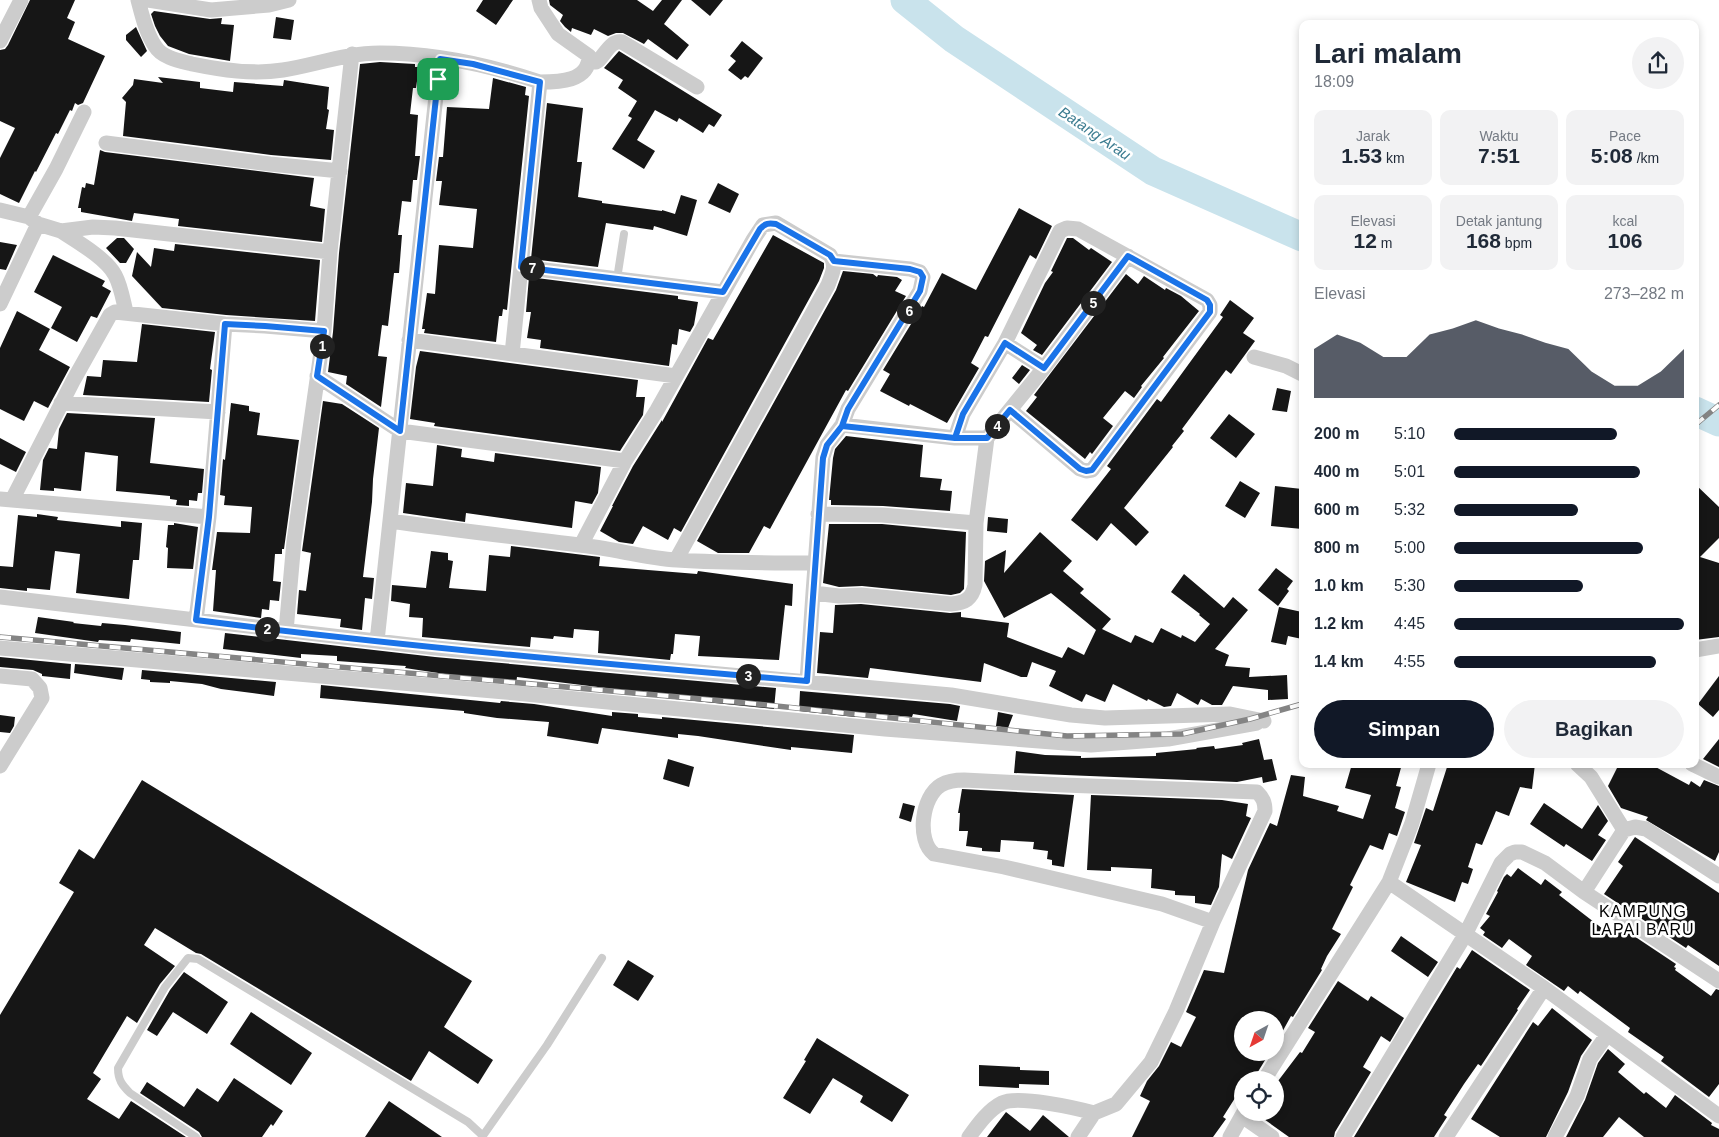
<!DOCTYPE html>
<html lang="id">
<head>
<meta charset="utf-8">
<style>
  body { margin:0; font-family:Arial,sans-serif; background:#f2f2f3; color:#1f2937; height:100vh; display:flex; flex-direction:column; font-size:19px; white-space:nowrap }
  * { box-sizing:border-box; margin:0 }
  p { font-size:16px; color:#747a83 }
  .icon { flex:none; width:28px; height:28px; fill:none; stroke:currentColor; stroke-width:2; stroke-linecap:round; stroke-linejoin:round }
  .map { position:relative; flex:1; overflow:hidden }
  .side { position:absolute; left:1299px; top:20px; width:400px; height:748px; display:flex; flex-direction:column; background:#fff; border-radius:10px; box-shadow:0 2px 8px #0003 }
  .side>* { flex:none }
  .needle { width:32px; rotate:220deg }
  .buttons { position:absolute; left:1234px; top:1011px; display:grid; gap:10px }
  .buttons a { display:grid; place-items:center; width:50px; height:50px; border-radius:50%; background:#fff; box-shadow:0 2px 8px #0003; font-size:25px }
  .pin { position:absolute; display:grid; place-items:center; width:42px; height:42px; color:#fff; margin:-21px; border-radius:10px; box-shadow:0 2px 8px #0006 }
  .km { position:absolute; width:25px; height:25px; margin:-12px; border-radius:50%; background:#222; color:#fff; font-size:14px; line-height:25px; text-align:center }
  .round { display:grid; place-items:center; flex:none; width:52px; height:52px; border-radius:26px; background:#f2f2f3 }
  .head { display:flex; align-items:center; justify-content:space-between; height:85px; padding:0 15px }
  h1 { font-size:28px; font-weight:700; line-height:38px }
  .metrics { display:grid; grid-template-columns:repeat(3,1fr); gap:8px; height:85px; padding:5px 15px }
  .metrics div { display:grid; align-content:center; border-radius:10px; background:#f2f2f3; text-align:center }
  .metrics b { font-size:21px; font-weight:700 }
  .metrics small { font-size:14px; font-weight:400 }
  .metrics p { font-size:14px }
  .chart { height:140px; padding:10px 15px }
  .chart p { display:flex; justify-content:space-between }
  .chart svg { width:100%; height:90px; margin-top:5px; fill:#111827; opacity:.7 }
  .action { display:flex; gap:10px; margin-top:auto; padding:10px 15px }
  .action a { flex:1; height:58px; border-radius:30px; background:#111827; color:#fff; font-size:20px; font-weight:700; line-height:58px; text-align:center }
  .action a+a { background:#f2f2f3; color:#1f2937 }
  ul { padding:0 15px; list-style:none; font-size:16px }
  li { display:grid; grid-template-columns:80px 60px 1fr; align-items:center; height:38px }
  li i { height:12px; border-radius:6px; background:#111827 }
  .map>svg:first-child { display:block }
</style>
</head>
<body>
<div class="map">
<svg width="1719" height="1137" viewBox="0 0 1719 1137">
  <rect width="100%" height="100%" fill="#fff"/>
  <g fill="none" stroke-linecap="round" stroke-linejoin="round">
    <path stroke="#c9e3ec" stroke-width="29" d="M905,0L954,39L1153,171L1302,237
      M1695,411L1719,422"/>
  </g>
  <path fill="#161616" d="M30,0H75L67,18L75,22L68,39L105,56L83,103L78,105L75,103L72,111L70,110L58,134L56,133L36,172L35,171L19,203L0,194V158L15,128L0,121V50L5,49L8,45Z
    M483,0H513L496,25L476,11Z
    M549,0H637L653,11L662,0H682L664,24L689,45L677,60L648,39L644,44L623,33H616L608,36L594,29L591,35L572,28L571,32L565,27L560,21L563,15L550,5Z
    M691,0H723L710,16Z
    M154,11L210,19L222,18L221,24L234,25L230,61L189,54L168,46L160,36L155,26L151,14Z
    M276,17L294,20L291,40L273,38Z
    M136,27L147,51L141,57L126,40V35Z
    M742,41L763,58L748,78L745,76L741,80L728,70L736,61L730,56Z
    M619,51L722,115L714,127L709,124L703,133L679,118L677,122L655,110L637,140L655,151L644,169L612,149L632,118L628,116L637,101L618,88L623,80L604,68Z
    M380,62L415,64V67H419L416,88H413L410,114L418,115L415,156H420L417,180H413L411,202L402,201L398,235H402L399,273H394L388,326L382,325L378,356L387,357L381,407L346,384L347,376L328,372L333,332L339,253L360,64Z
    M158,77L200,82V88L233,92L234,82L283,86L284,80L329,87L327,109L329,110L326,129L334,130L331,160L271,155L123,136L126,102L122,98L133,85L134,79L163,83Z
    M493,78L526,87L525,95L529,96L507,310L503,309L502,316H499L496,342L424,333L425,329H422L427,293L435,294L439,245L473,248L477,209L439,205L442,181H436L439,157H443L447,107L489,109Z
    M547,103L583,108L577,162H582L578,197L602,201V203L662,211V210L675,214L681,195L697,200L687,236L654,226L653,230L606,223L598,267L531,259Z
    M100,150L105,152L314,178L310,206L325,209L322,242L178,226L179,219L134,213L132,221L81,212V208H78L82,187L85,188L86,183L94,185Z
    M718,183L739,194L730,213L708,203Z
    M1019,208L1052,226L1036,259L1030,255L988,337L985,336L971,363L979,368L947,423L910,404L909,406L880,391L890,374L883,370L922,306L924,307L942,273L976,290Z
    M773,235L824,263V268L819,281L681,532L674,528L668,540L643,526L633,544L619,542L600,531L613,506H612L633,466L662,420V422L708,338L713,340Z
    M117,238H124L134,249L126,263H120L106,248Z
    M1067,238H1073L1089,250L1091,248L1112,262L1042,355L1033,350L1037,345L1021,333L1045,283L1053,272L1051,271Z
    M0,242L17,245L6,270L0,269Z
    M175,244L320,260L315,321L226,315L162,308L132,276L137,252L151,267L154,248L174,251Z
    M53,255L105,281L102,286L111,291L97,318L91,316L77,342L51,328L62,307L34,292Z
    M843,271L873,274L877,277L878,275L897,277L902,280L895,291L906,296L848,391L846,390L770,529L764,526L749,553H718L697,541L836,290Z
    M1126,274L1138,284L1144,276L1165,290L1166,288L1181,296L1199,311L1163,357L1164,358L1141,386L1142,387L1134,398L1125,391L1103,418L1113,426L1092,454L1090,452L1085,459L1026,411L1037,397L1034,395Z
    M529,277L678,296V299L698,302L694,325L690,332L679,329L677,345L672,344L669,366L540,348L541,340L527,338L531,312H526Z
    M1230,300L1254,318L1243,333L1255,341L1231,374L1226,370L1182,429L1184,431L1172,446L1173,447L1124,508L1149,532L1136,546L1111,523L1097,541L1071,520L1111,469L1107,466L1157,399L1161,402L1223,317L1220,315Z
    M17,311L50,329L39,350L70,367L48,408L34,401L24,421L0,409V348Z
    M142,324L215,332L210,369L212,370L209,402L83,395L87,376L101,377L103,360L137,362Z
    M420,351L638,380L636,397H645L643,415L620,451L434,426L435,423L410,419L416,367Z
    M1022,365L1030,370L1019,384L1012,378Z
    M1277,388L1291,391L1287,412L1272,410Z
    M323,401L342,404L379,428L373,479L372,502L363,577L374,578L372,599L365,598L362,630L340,627L341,619L297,614L299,590L306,591L311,553L302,551Z
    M231,403L249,406V411L260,413L257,435L299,440L284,549H282V554H275L273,581L281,582L279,601L270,600L269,610L262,609L261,618L213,611L216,570H212L217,532L250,533L252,507L224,505L225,496L220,495L223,459L225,460Z
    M67,413L155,418L150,463L204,469L202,493H198L197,501L189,500V506L176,505L177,500L170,499V496L116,491L118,456L85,452L81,491L54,488V491L40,490L43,460L49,448L57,449L59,429Z
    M1229,414L1255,434L1236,458L1210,438Z
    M846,436L923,445L920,477L942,479L940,490L952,491L950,511L883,506L831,505V500H829L833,458L835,449Z
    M0,438L26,452L16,472L0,464Z
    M437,445L462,449L461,457L494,462L495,453L601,467L598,493L592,504L575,501L572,528L466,513L465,522L403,513L406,483L433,486Z
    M1240,481L1260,493L1245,518L1225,506Z
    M1695,484L1719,507V538L1700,557L1719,563V637L1695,640Z
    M1275,486L1302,489V529L1271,526Z
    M37,514L58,517L57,520L121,527V521L142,523L139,560H133L129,599L76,593L80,554L55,551L50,590L27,588V591L0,588V566L13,567L18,515L37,517Z
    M988,517L1008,519L1007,533L987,531Z
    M174,523L198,527L193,569L167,568L168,548L166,547L168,525H174Z
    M829,524H882L966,532L964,589L960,593L951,595L862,586L839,587L823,583Z
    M1040,532L1072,561L1063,571L1084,589L1080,593L1111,619L1102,629L1131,643L1135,635L1153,643L1161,628L1181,638L1182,635L1195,642L1210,624L1199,615L1200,614L1171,592L1184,574L1224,608L1233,597L1248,610L1215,649L1229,655L1225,666L1250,668L1249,677L1287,675L1288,699L1268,700V690L1233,686L1222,705H1212L1201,699L1198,705L1177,693L1171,706L1164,707L1148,699L1147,701L1113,684L1105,702L1086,694L1082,702L1049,686L1056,671L1032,662L1027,677H1021L984,663L981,682L870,668L868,678L817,673L820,632L833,633L835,605L861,604L950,613L961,612V617L1009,623L1007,637L1062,658L1068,647L1084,655L1096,630L1051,593L1004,618L984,581L985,561L1006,550L1004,573Z
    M511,546L600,557L599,566L697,574L698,571L793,584L792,606L785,605L779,660L698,656L700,636L675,634L673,654H671L670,660L598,653L599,631L574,629L573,638L554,636L553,639L531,637L530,647L422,637L423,618L409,617L410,604L391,601L392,585L426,588L431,551L448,553V560L453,561L449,588L486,591L489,555L510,557Z
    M1276,568L1293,581L1287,589L1289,591L1278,606L1258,590Z
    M1279,607L1302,612V639L1288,636L1286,645L1271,642Z
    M38,617L74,622L73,623L101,626L102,623L125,625L181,632L180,644L131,639L130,642L99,640L98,642L35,633Z
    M225,633L435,657L776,688L774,709L665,698V694L640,691V696L614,693V689L517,677L516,684L498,682L405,668L406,666L337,661V656L301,654V658L223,649Z
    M0,657L71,664L70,679L42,676V674L33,670L0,667Z
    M75,664L124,668L122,680L74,673Z
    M142,670L276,682L274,696L221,689L202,684L170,681V683L150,682V680L141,679Z
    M1719,676V710L1713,717L1698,704Z
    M321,685L500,703L501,701L534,704L612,716V712L638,714V717L662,719V717L854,735L852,753L791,747V750L698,736L678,734V738L602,728L598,744L547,736L549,722L497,718L464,713V711L320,698Z
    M800,691L950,704L960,706L957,721L913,714L912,717L856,712L855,717L799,711Z
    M998,712L1013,715L1008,728L996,726Z
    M0,715L15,717L14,726L10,733L0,732Z
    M1259,739L1264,760L1272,759L1277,780L1263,783L1262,777L1237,782L1014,773L1016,751L1045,755L1081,756V758L1156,756V753L1197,749L1196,748L1214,746L1215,749L1243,745L1242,743Z
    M1719,739V767L1703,759Z
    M668,759L694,767L689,787L663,779Z
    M1352,764H1402L1396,786L1401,787L1395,808L1405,812L1397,836L1389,833L1383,850L1370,845L1350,885L1353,887L1332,929L1341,934L1327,956L1321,969L1322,970L1293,1017L1291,1016L1275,1045V1020H1242V1052H1270L1256,1075L1255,1080H1242V1087L1223,1117L1226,1119L1213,1137H1132L1150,1101L1140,1096L1147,1081L1159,1066L1171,1042L1181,1047L1196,1017L1186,1012L1204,970L1224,973L1248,870L1270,823L1277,826L1291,775L1305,777L1303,796L1339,806L1337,811L1363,819L1371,795L1345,788Z
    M1448,764H1535L1532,789L1520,787L1509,816L1496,811L1482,845L1476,843L1468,867L1473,869L1468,884L1462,882L1455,902L1406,882L1421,845L1414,843L1426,808L1433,811Z
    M1619,764H1650L1689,785L1691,781L1700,787L1704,780L1719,786V852L1715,861L1646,820L1648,817L1621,808L1608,786Z
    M142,780L472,981L444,1027L493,1060L478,1084L429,1051L411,1081L201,954L196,953L155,928L144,945L175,966L160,984L137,1023L127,1016L93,1073L101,1079L87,1099L119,1119L131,1101L186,1137H0V1015L74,892L59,883L79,849L94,859Z
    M962,789L1074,795L1064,867L1052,865V860L1047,859L1048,851L1033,849L1034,842L1001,840L1000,852L982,851V848L966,846L968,831H959L960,813H958Z
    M1091,795L1222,800L1248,804L1246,816L1251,818L1232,859L1222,854L1219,887L1211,905L1195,903V896L1175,895V891L1151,888L1152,869L1111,867V871L1087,870Z
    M903,803L915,806L911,822L899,818Z
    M1544,803L1582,829L1598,805L1608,821L1598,835L1606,840L1592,861L1566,844L1564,847L1530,824Z
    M1635,837L1719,893V966L1688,945L1686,948L1604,894L1623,866L1618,862Z
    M1518,868L1541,885L1545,879L1562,892L1559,895L1612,936L1619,926L1676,964L1674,967L1676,968L1675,970L1711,996L1716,989L1719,990V1084L1709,1097L1661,1061L1664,1057L1628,1032L1630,1028L1580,991L1578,994L1568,986L1564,991L1526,965L1532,956L1509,939L1502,948L1483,935L1485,932L1480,928L1490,916L1486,914L1498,892L1497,891L1504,877L1507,874L1511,877Z
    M1401,936L1438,962L1428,977L1391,951Z
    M1472,950L1530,990L1517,1009L1518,1010L1481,1066L1478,1064L1464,1084L1444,1115L1447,1117L1434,1137H1354L1457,967L1460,969Z
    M628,960L654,976L638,1001L613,985Z
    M184,972L228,1002L207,1034L173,1012L157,1036L147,1030L170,990Z
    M1338,981L1368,1001L1371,996L1404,1018L1390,1042L1381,1036L1363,1067L1371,1072L1335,1132L1334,1137H1289L1254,1112H1275V1085L1300,1052L1302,1053L1315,1032L1308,1028Z
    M1552,1008L1592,1040L1581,1056L1568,1092L1546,1137H1500L1471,1119L1533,1022L1538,1026Z
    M251,1012L312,1053L291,1085L230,1044Z
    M817,1038L909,1095L892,1122L860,1102L863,1096L833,1078L810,1114L783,1098L806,1061L804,1060Z
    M1608,1049L1625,1064L1618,1072L1644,1094L1646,1092L1666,1108L1675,1095L1712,1123L1711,1125L1719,1129V1137H1644L1619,1117L1603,1137H1566L1585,1100L1598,1063Z
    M979,1065L1020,1067V1070L1049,1071V1085L1019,1084V1088L979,1086Z
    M234,1078L283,1111L273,1126L271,1124L262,1137H202L199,1132L140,1093L147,1082L184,1107L197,1088L218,1102Z
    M389,1101L442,1137H365Z
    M1006,1112L1030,1131L1043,1115L1069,1137H987Z"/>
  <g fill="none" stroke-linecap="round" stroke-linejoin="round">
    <path stroke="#ccc" stroke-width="8" d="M617,279L624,234
      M196,1137L130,1093C122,1085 118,1080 118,1068L165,987L188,958L198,959L468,1122L483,1136
      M482,1137L547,1045L602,958"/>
    <path stroke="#ccc" stroke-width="15" d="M138,0C142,15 146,33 155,46C162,58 180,61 192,64C221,70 253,75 283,70C315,65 346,53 380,53C433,53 489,65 540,82L512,354
      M148,0L211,10L269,5L289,0
      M539,0L541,8L558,34L589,56C589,82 558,82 540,82
      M0,41L21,0
      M589,61L596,62L599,60C606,53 611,40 622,42L697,87
      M106,143L270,164L340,171
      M0,210L29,217
      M38,224L61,231L93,227L115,228L330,252
      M61,231C76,241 106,258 115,275C121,286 123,300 126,312
      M834,261L910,269L920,272L923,277L920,291L848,409L842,425
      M521,267L723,292
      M0,304L38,224L29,217L56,169L84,112
      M409,340L676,376
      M1005,343L1044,368
      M1254,357L1286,366L1302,374
      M317,376L400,431L625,461
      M61,403L218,412
      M987,438H955L963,414L1005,343L1060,231L1067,228L1078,229L1207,300L1210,305V312L1092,470L1086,471L1080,469L1010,410
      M0,499L12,500L73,381L110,315L115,312L225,324L265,326L324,331
      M12,500L209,517L225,324
      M818,514L882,515L976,523
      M390,521C453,530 516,537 579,545C612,548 644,558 677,560C723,563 769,563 814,563
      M581,545L625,461L657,410L753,240L763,225L776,223L830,255C837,266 832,274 828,285L676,560
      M813,593L823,457L827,445L842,425L955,438
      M0,597L436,648L951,695L1071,715L1105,718L1230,714L1264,721
      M196,620L209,517
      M286,631L294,541L324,331L330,252L352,54
      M377,641L440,59
      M0,648L515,693L885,729L1091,745L1168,739L1257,723
      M1695,650L1719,646
      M0,676L32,679L40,688L42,698L0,766
      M807,681L813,593L839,596L861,595L951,604C965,603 972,599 975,585L976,523L987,438L1044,368L1128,256
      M1577,764L1591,777L1624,830
      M1692,764L1719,777
      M1389,882L1544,988L1719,1116
      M1584,892L1624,830L1635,827L1646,829L1719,876
      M1264,1080L1389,882L1412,823L1429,764
      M1242,1116L1272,1137
      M969,1137C977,1126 988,1110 1002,1103C1018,1095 1076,1108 1094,1113
      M1078,1137L1094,1113L1116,1104L1151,1062L1176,1011L1213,922L1265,811C1265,802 1263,798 1257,792L1063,785L964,780C957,780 948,781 941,785C922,796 916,840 934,854L1004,867L1162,904L1213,922
      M1230,1137L1244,1112
      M1343,1137L1465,935L1501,863L1510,854L1515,852H1522L1545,863L1584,892L1719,981
      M1446,1137L1544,988
      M1555,1137L1577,1096L1590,1059L1607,1035"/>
    <g stroke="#848484" stroke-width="5.5">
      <path id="rail" d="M1695,425L1719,405
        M0,637L747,703L1067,736L1182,734L1250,719L1302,704"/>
    </g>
    <use href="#rail" stroke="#fff" stroke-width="4" stroke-dasharray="11" stroke-linecap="butt"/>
  </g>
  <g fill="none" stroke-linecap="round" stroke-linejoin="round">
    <g stroke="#fff" stroke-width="10">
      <path id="route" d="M438,79L400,431L317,376L324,331L265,326L225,324L209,517L196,620C399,646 603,664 807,681L823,458L827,445L842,426L955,438H987L1010,410L1080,469L1086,471L1092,470L1210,312V305L1207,300L1128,256L1044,368L1005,343L963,414L955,438L842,426L848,409L920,291L923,277L920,272L910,269L834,261L830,255L776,224C769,223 765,223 760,229L723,292L521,267L540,82L473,64L440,59L438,79"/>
    </g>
    <use href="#route" stroke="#1a73e8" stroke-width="6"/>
  </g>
  <g text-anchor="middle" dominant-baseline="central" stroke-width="5" stroke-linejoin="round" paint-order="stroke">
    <g font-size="15" font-style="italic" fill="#3d7d91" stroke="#fff">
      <text transform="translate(1095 133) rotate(34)">Batang Arau</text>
    </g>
    <g font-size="16" letter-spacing="1" fill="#000" stroke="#fff">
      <text x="1643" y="911">KAMPUNG<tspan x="1643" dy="18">LAPAI BARU</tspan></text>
    </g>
  </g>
</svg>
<div class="buttons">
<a><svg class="needle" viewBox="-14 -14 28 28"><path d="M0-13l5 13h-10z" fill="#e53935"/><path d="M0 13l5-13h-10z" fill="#747a83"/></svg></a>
<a><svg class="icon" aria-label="locate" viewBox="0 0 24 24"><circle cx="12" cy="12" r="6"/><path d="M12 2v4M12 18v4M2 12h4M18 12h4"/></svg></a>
</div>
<div class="pin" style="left:438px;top:79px;background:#1e9e55"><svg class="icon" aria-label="arrive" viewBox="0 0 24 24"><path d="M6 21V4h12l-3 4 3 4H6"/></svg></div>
<b class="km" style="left:322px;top:346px">1</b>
<b class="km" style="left:267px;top:629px">2</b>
<b class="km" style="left:748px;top:676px">3</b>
<b class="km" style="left:997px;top:426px">4</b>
<b class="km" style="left:1093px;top:303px">5</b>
<b class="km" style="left:909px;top:311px">6</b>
<b class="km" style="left:532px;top:268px">7</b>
<section class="side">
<div class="head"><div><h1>Lari malam</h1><p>18:09</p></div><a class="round"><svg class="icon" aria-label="share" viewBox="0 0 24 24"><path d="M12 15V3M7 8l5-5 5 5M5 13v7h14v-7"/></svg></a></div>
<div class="metrics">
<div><p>Jarak</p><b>1.53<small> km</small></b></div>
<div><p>Waktu</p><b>7:51</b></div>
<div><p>Pace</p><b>5:08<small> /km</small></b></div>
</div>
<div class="metrics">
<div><p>Elevasi</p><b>12<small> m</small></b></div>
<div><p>Detak jantung</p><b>168<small> bpm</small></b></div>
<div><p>kcal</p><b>106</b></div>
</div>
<div class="chart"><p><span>Elevasi</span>273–282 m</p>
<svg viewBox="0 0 160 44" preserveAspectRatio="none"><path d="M0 44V20L10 13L20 17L30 24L40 24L50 13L60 10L70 6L80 10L90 13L100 17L110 20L120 31L130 38L140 38L150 31L160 20V44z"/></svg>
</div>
<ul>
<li><b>200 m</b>5:10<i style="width:71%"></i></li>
<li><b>400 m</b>5:01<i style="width:81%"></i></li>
<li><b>600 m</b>5:32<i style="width:54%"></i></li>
<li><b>800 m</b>5:00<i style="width:82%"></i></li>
<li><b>1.0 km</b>5:30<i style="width:56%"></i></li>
<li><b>1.2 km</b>4:45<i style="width:100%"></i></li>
<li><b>1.4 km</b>4:55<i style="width:88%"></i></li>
</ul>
<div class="action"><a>Simpan</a><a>Bagikan</a></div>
</section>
</div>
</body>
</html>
